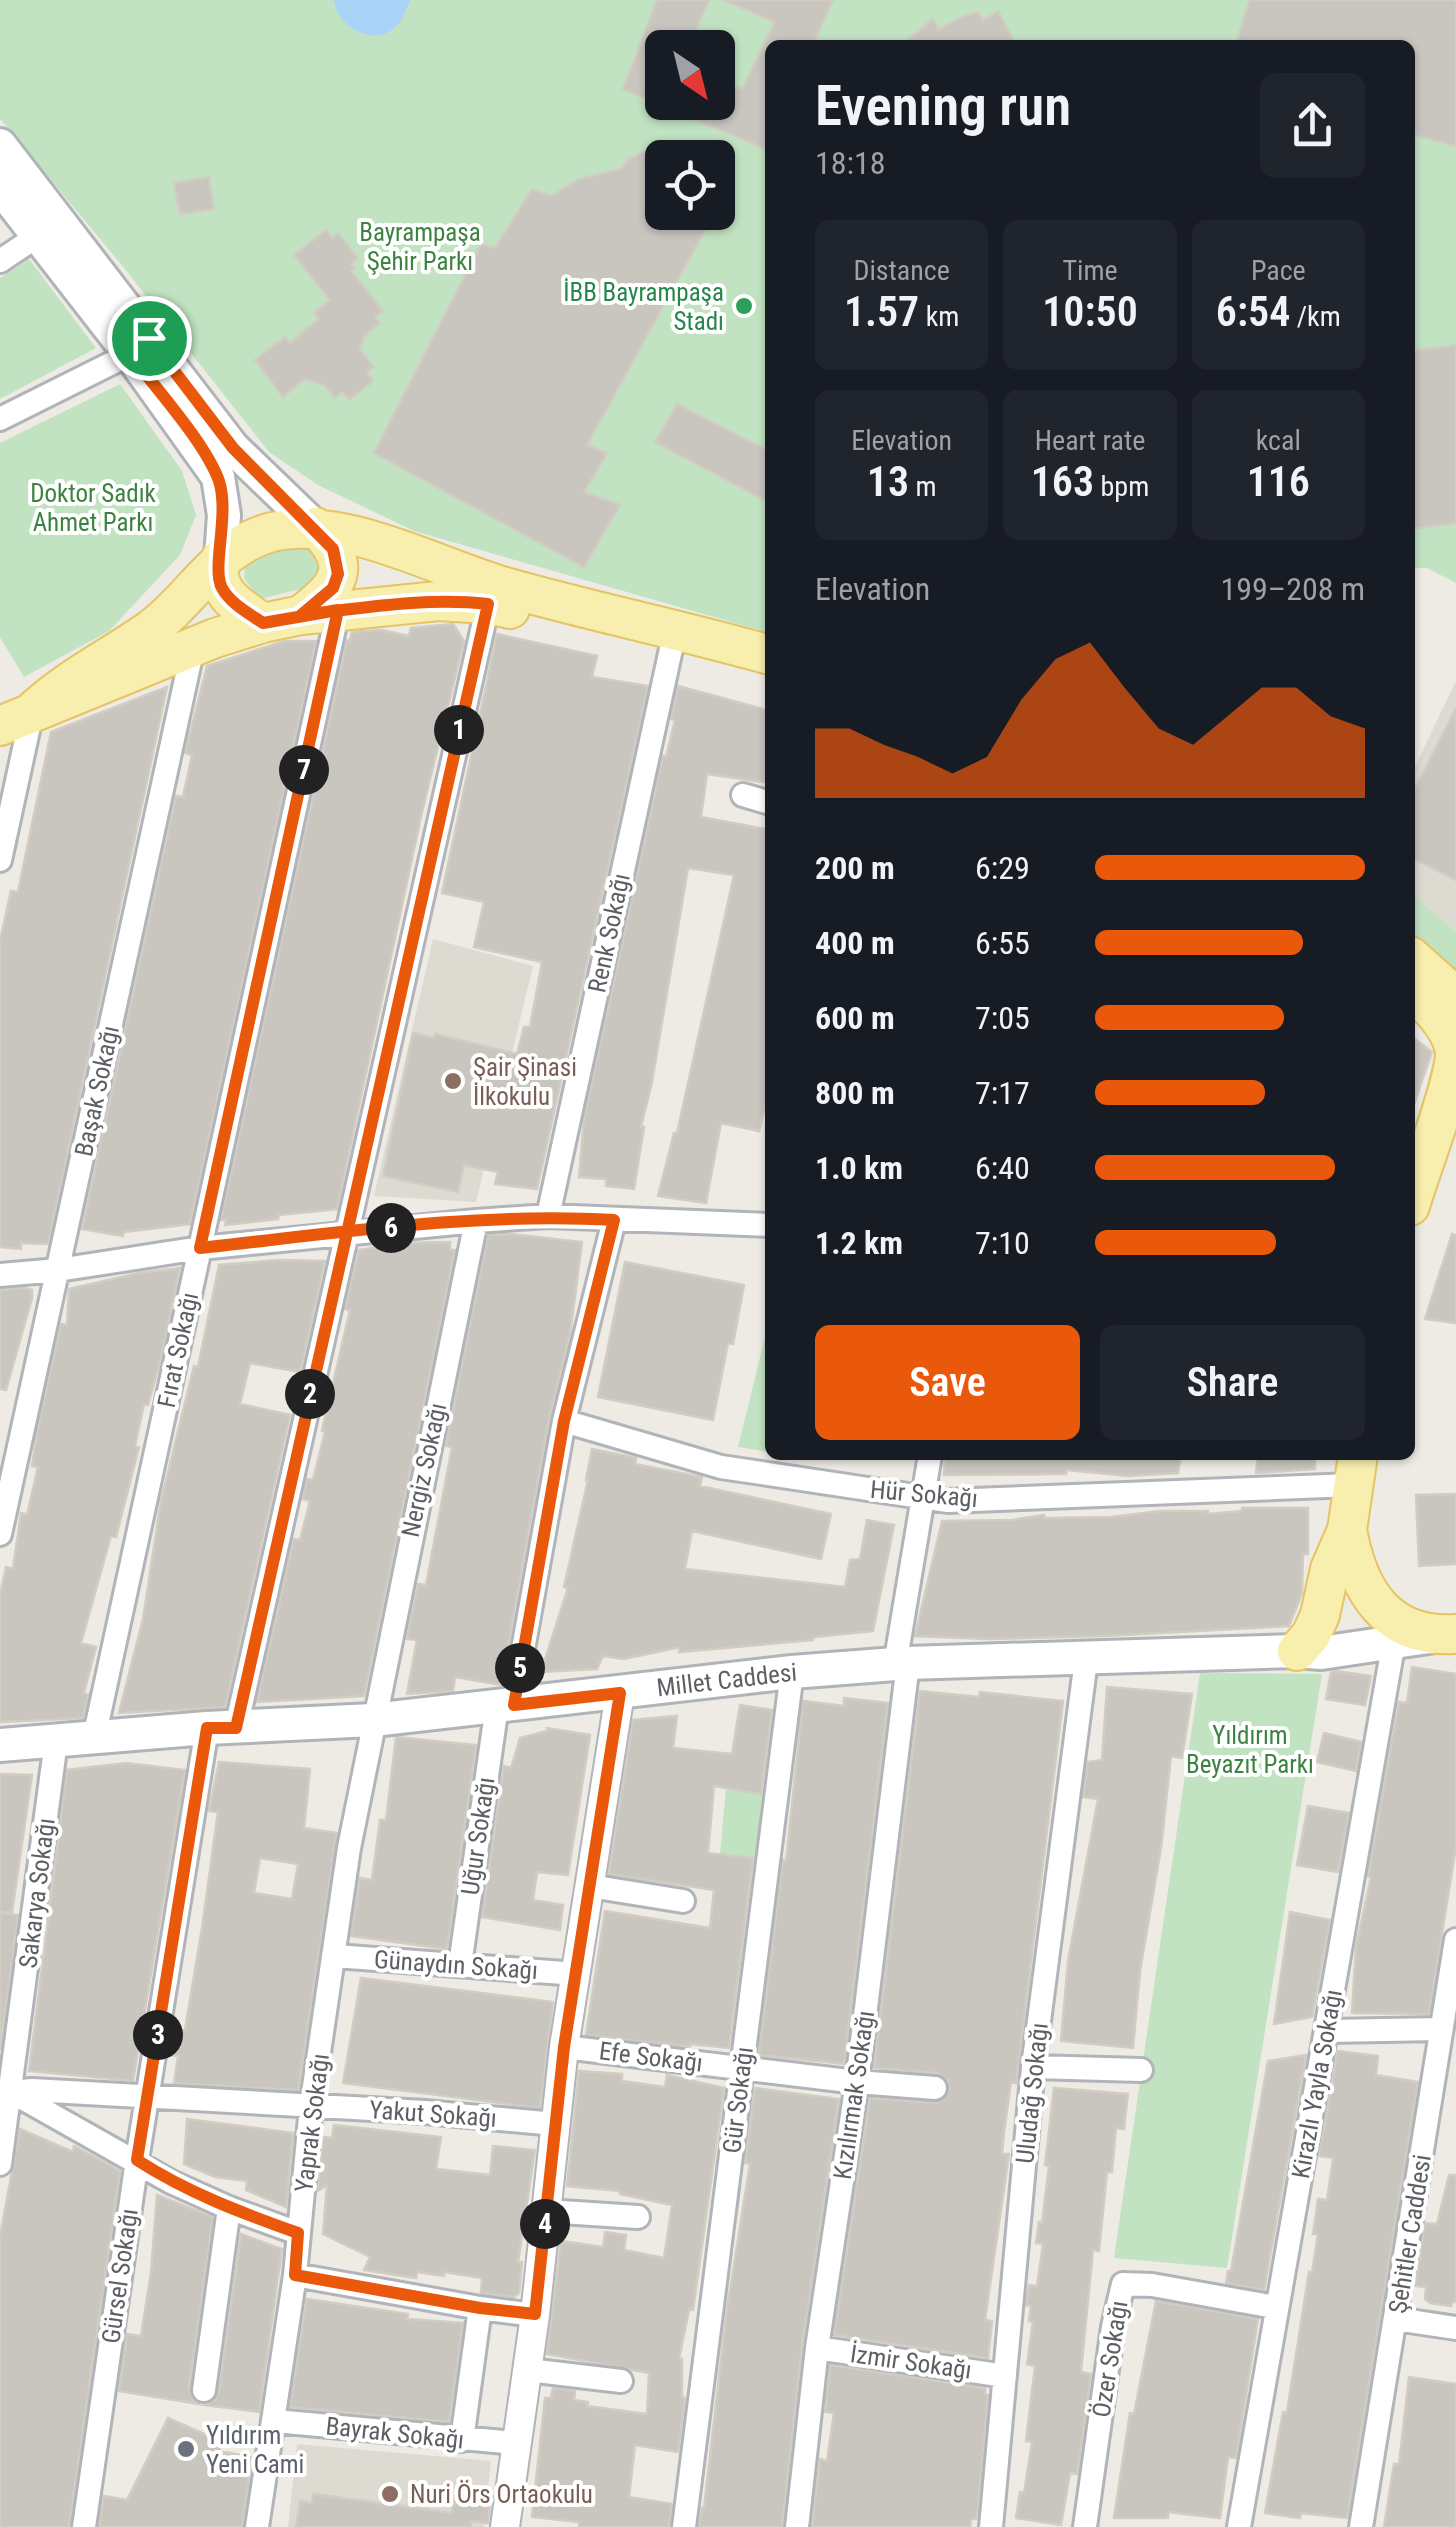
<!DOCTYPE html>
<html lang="en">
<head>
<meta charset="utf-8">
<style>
  body { margin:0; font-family:"Roboto Condensed",sans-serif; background:#20242c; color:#f1f3f6; height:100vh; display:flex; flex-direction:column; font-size:38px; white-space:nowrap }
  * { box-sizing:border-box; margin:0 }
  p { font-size:32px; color:#9ea1a6 }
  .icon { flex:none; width:55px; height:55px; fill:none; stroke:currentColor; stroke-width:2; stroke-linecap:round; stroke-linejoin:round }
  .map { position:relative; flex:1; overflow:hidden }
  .side { position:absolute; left:765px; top:40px; width:650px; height:1420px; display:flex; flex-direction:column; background:#171b24; border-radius:15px; box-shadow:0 2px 8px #0004 }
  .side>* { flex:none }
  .needle { width:65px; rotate:145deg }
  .controls { position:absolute; left:645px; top:30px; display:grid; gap:20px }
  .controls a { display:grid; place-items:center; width:90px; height:90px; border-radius:15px; background:#171b24; box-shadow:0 2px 8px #0004; font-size:50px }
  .pin { position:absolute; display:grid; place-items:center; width:85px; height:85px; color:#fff; margin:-42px; border:5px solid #fff; border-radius:50%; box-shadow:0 2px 10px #0007 }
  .km { position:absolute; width:50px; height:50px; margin:-25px; border-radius:50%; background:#222; color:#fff; font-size:28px; line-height:50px; text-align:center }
  .round { display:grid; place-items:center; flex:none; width:105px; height:105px; border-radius:15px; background:#20242c }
  .summary { display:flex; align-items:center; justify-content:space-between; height:170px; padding:0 50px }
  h1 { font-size:55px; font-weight:600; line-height:75px }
  .stats { display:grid; grid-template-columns:repeat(3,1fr); gap:15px; height:170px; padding:10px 50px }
  .stats div { display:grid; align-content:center; border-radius:15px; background:#20242c; text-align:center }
  .stats b { font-size:42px; font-weight:600 }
  .stats small { font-size:28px; font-weight:400 }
  .stats p { font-size:28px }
  .chart { height:280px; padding:20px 50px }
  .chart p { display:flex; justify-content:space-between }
  .chart svg { width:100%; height:180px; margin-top:10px; fill:#ea580c; opacity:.7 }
  .action { display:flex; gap:20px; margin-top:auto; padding:20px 50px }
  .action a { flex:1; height:115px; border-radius:15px; background:#ea580c; color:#fff; font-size:40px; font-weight:600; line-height:115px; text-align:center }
  .action a+a { background:#20242c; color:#f1f3f6 }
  ul { padding:0 50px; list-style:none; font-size:32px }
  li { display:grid; grid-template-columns:160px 120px 1fr; align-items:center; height:75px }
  li i { height:25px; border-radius:12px; background:#ea580c }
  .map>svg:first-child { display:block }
</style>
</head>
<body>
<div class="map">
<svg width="1456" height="2527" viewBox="0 0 1456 2527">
  <rect width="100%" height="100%" fill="#edebe4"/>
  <path fill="#dddad2" d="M1456,681V933L1410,891V777Z
    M433,939L533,966L476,1202L374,1196Z
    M297,2444L491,2461L484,2527H288Z"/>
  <path fill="#c2e3c2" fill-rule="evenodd" d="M0,0H1456V583L1427,568H1410V45H770V633L414,531L318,485L269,452L121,264L0,119ZM662,48H718V102H662ZM662,158H718V212H662Z
    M29,259L96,348L0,399V278Z
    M120,384L182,471L196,515L180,555L109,631L24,677L0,637V443Z
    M266,547H309L320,571L309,587L264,598L257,595L244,579L245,565Z
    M1410,891L1456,933V974L1410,933Z
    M770,1317V1452L738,1447Z
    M1200,1673L1322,1674L1227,2268L1114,2258Z
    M726,1788L771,1796L755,1858L720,1854Z"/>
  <path fill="#a9d4f8" d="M334,0H410C407,7 404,16 400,22C379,50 338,30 334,0Z"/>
  <path fill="#c9c6c0" stroke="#d1cdc2" stroke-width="2.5" fill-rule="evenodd" d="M657,0H709L692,39L683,38L679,46L662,39V102H718V79L742,89L775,22L723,0H833L813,45H770V151L623,89Z
    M1249,0H1456V146L1410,134V45H1236Z
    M998,11L1016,45H901L933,19L939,29L959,18L978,12L983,20Z
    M648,150L662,151V212H715L587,445L607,453L584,492L620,505L584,567L374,453L481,244L495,248L532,189L551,196L579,179L621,169L630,158Z
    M209,177L214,209L180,214L174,183Z
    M326,230L333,238L338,233L358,258L351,264L355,269L351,271L383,311L375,317L380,323L364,336L360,350L374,367L367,373L373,381L349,400L342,392L335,398L324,385L305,379L283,397L255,360L285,337L290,343L319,319L314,313L330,300L294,255Z
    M1456,345V523L1410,529V351Z
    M677,404L770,452V503L655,442Z
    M453,624L464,641L422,812L337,1209L279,1215L278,1219L225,1225L226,1220H221L347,640H350L352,632L381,630L409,636L411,628Z
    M497,634L597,656L592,677L648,686L537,1189L495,1184L498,1172L464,1165L458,1192L383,1176L413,1033L434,1038L435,1034L517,1054L524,1027H530L542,962L474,947L484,902L442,893Z
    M285,641H316L190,1224L124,1232L123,1236L82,1229L176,796L183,797L192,755L185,753L207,666Z
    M678,686L770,711V783L707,774L701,817L770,830V1084L759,1131L721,1123L706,1203L658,1196L674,1133H677L734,875L688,868L652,1082L641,1127H644L634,1189L606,1186V1179L579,1177L584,1119L663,756L666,757L675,720L671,719Z
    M167,687L48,1244L21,1243V1249L0,1247V941L11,891L18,892L51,732Z
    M1456,708V880L1410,857V799Z
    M1410,1035L1432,1052L1413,1107L1410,1106Z
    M511,1234L582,1242L570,1335L549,1418L501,1685L455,1677L453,1691L407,1694L417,1640L407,1639L418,1584L426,1585L452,1447L446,1446L488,1235Z
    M1452,1234L1456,1235V1323L1425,1319Z
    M450,1242V1250H455L364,1696L257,1702L294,1539L300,1540L310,1501L303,1499L307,1479L312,1480L314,1476L325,1432L322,1431L350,1310L345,1309L359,1250L401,1243Z
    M279,1260L325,1261L300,1372L250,1363L240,1404L290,1415L225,1707L119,1713L143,1619L161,1501L194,1366L198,1367L219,1265Z
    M625,1262L744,1285L733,1344L728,1343L713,1420L598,1397Z
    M180,1268L160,1362L148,1405L144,1404L135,1446L139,1447L116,1537L111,1536L81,1643L96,1647L84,1693L88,1694L83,1718L0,1722V1595L6,1567L13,1569L21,1513L27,1515L38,1467L32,1466L37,1433L61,1324L67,1325L69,1289L139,1273Z
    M24,1288L32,1290V1298L6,1390L0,1389V1290Z
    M592,1449L636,1458L635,1464L702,1477L700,1486L831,1514L821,1559L692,1531L685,1569L845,1587L850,1560L860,1559L867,1520L894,1525L873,1631L814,1637L813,1640L679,1652L680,1647L624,1659L603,1656L597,1669L541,1672L568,1588L564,1587L588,1480H586Z
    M945,1455H1181L1178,1473L1128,1476L1067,1470L1066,1474L944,1475Z
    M1258,1455H1315V1469L1256,1473Z
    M1456,1494V1564L1419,1566L1416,1495Z
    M1242,1508H1308V1554H1303L1302,1593L1289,1626L1104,1636L990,1639L915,1636L942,1521L1012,1520L1044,1515L1045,1518L1111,1517L1160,1511H1208V1514L1242,1511Z
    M1412,1667L1456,1674V1846L1429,2014L1352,2013L1356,1947L1371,1877L1368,1876L1399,1702L1407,1703Z
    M1336,1671L1371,1676L1365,1705L1326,1699L1331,1672Z
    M1107,1687L1192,1694L1182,1758L1171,1756L1161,1848L1140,1971L1133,2048L1061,2041L1068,1961L1098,1799L1083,1797L1088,1762L1102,1760Z
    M920,1691L979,1697L980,1692L1063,1701L1017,2075L1016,2083L1011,2082L1004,2132L1002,2154H1009L985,2320L992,2321L988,2358L834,2335L870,2098L935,2103L942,2101L950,2090L948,2081L937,2073L874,2068Z
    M844,1698L888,1703L844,2064L759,2055L783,1860L786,1861L803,1701L844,1706Z
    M740,1705L772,1710L761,1794L714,1786L708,1853L753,1858L729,2048L690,2044V2047L586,2035L605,1911L710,1928L714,1890L609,1874L633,1720L677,1716L673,1748L732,1754Z
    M547,1728L590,1735L568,1875L537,1872L533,1900L563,1905L560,1930L482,1917L504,1766L511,1768L520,1738L547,1731Z
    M1324,1733L1361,1742L1356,1771L1317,1762Z
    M396,1737L476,1745L447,1949L351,1936L360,1878L372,1880L380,1820H386Z
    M219,1762L310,1769L304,1828L337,1833L298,2090L174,2083L178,2056L169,2055L173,2031L185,2030L202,1928L218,1812L209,1811ZM260,1858L298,1864L292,1899L254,1893Z
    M126,1763L185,1770L133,2081L29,2071L67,1770Z
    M0,1774L32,1775L12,1912H0Z
    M1308,1806L1349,1813L1338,1872L1297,1865Z
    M1290,1912L1330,1920L1312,2017L1274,2024Z
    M0,1913L18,1915L0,2050Z
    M361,1978L553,2002L540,2108L343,2083Z
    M1338,2051L1378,2056L1376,2075L1418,2082L1347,2518L1301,2513L1300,2518L1265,2513L1283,2412H1287L1309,2272L1312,2273L1318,2234H1313L1318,2199L1327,2200L1333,2158L1319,2156Z
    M1306,2055L1264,2290L1226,2283L1228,2271H1231L1268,2061Z
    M579,2071L622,2074V2081L665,2087L667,2075L724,2088L693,2310H689L679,2359H682V2397L685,2398L678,2452L635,2445L629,2497L672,2504L669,2527H579V2522L532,2517L545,2398H551L553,2388L575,2391L574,2400L588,2402L587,2406L647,2414L649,2373L547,2354L561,2241L603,2247L605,2232L626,2235L624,2250L664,2258L672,2205L620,2194V2191L567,2186Z
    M755,2088L839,2099L802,2346L782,2527H699L702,2508H704L727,2309L750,2164L745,2163Z
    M1054,2088L1128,2094L1124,2129L1116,2128L1112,2172H1107L1099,2251L1093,2250L1081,2372L1091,2374L1077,2474L1070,2473L1061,2525L1016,2518L1020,2492L1024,2493L1032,2442L1026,2441L1035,2366L1027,2364L1033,2322L1029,2321L1031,2306L1026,2305L1029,2285L1037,2286L1043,2244L1036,2243L1039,2222L1042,2223L1049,2166L1045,2165Z
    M187,2119L293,2133L286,2207L246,2190L247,2181L215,2177L184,2164Z
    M334,2125L441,2137L436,2169L490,2175L493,2146L535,2150L518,2262H522L519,2293L514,2297L481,2293L482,2278L444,2272V2276L417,2272L416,2278L364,2270L370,2257L323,2234L327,2185L318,2191L323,2137L332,2138Z
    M20,2129L73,2152L74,2146L120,2171L69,2527H0V2236Z
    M1449,2175H1456V2302H1452L1451,2306L1430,2303L1425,2299L1426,2287L1415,2286L1425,2223L1437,2224Z
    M157,2195L213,2217L189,2388L191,2397L199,2404L119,2391L127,2334L141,2336L151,2272Z
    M241,2234L282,2249L259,2412L205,2405L215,2400L219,2392Z
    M307,2299L408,2314L407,2319L463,2323L449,2422L290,2407Z
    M1156,2301L1258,2319L1236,2458L1228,2457L1220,2518L1168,2512V2518H1114L1130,2413L1134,2414Z
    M830,2365L985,2388V2394L988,2395L978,2510L976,2519H971L970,2527H812L820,2459L827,2461L834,2413L825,2412Z
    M1409,2377L1456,2384V2527H1384L1394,2464H1399Z
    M168,2418L222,2442L219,2451L252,2457L242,2527H99L104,2496L127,2500Z
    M313,2494L452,2513L454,2498L490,2507L488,2523L471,2521V2527H296L300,2501L312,2503Z"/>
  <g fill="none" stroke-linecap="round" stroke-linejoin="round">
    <g stroke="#b1b4b8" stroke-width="28">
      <path id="minor" d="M0,261L39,235
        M0,419L130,354
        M743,795L770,803
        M0,860L32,712
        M548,1216L671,649
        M0,1275L58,1270L200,1248L476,1221L548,1216L770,1225
        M564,1421L721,1467L948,1501L1352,1485
        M0,1534L193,647
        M895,1665L930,1455
        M513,1705L564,1421L614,1220
        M236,1728L488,604
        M94,1738L338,610
        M590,1886L683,1901
        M335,1956L577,1974
        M460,1965L497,1706
        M1328,2031L1441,2029
        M564,2047L857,2082L935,2088
        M1033,2067L1141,2070
        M11,2092L32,2090L425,2112L555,2124
        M15,2094L171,2182L229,2208L298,2233
        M0,2164L56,1741
        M546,2211L638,2217
        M295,2275L480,2308L535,2315
        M1396,2319L1456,2328
        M817,2348L1005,2376
        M528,2370L621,2381
        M204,2390L229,2208
        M275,2421L516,2443
        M462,2440L480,2308
        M84,2527L137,2160L207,1728
        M257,2527L295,2275L311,2107L349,1848L476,1221
        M684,2527L792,1672
        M797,2527L817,2348L857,2082L908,1663
        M991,2527L1033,2067L1086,1660
        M1085,2527L1113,2327L1123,2284L1152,2285L1275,2307
        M1239,2527L1394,1641
        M1361,2527L1456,1940"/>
    </g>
    <g stroke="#b1b4b8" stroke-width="32">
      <path id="tertiary" d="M505,2527L535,2315L564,2047L620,1693"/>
    </g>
    <g stroke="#b0b3b8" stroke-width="38">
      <g id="secondary">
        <path d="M0,145L233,448L315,527"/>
        <path d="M0,187L130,354L218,477L224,515L221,558"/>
        <path id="s1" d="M0,1745L207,1728L373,1720L792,1672L908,1663L1297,1651L1321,1653L1435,1636"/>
      </g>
    </g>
    <g stroke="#e6c464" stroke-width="42">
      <path id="primary" d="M221,558C210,590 239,607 263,623
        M301,615C339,587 355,566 315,527
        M32,712C68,678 110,658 150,630C193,599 217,546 272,532C343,515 436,567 505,587C593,612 682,630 770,655
        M0,726L215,638L263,623L301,615L438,601L488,604L510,609
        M1410,956L1456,997
        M1410,989C1428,1005 1450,1025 1455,1051C1456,1080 1420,1171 1410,1206
        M1347,1530C1358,1590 1386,1639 1456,1634
        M1297,1651L1311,1635L1320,1615L1330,1569L1347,1530L1358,1455"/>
    </g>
    <use href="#minor" stroke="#fff" stroke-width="22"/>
    <use href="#tertiary" stroke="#fff" stroke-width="28"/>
    <use href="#secondary" stroke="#fff" stroke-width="32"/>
    <use href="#primary" stroke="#f8eead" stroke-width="38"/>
  </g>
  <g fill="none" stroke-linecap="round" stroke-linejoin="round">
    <g stroke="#fff" stroke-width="20">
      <path id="route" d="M149,338L233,448L333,549L338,574L333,588L301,615C363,608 426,597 488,604L236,1728H207L137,2160C188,2193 242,2213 298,2233L295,2275L480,2308L535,2314L564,2047L620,1693L514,1705L564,1421L614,1220C476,1212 337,1233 200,1248L338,610L263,623C248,613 230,603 222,588C211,568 230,515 219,481C205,442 155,388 130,354L149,338"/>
    </g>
    <use href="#route" stroke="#ea580c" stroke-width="12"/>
  </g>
  <circle fill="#2e9e5b" stroke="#fff" stroke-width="4" cx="744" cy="306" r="10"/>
  <g fill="#8d6e63" stroke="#fff" stroke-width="4">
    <circle cx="453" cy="1081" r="10"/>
    <circle cx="390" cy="2494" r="10"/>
  </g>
  <circle fill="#6b7280" stroke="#fff" stroke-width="4" cx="186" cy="2449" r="10"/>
  <g text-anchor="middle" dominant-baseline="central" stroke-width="8" stroke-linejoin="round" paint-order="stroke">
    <g font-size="25" fill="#3c8240" stroke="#fff">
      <text x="420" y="232">Bayrampaşa<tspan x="420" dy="29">Şehir Parkı</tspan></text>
      <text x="93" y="493">Doktor Sadık<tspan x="93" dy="29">Ahmet Parkı</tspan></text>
      <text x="1250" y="1735">Yıldırım<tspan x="1250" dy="29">Beyazıt Parkı</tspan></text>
    </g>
    <g font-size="25" fill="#27864d" stroke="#fff" text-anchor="end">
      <text x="724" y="292">İBB Bayrampaşa<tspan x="724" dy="29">Stadı</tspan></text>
    </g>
    <g font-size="25" fill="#5c5f63" stroke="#fff">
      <text transform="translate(609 933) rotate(-78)">Renk Sokağı</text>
      <text transform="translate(97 1091) rotate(-78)">Başak Sokağı</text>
      <text transform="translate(178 1350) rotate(-78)">Fırat Sokağı</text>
      <text transform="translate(424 1470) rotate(-78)">Nergiz Sokağı</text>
      <text transform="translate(924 1494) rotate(5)">Hür Sokağı</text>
      <text stroke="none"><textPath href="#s1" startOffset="730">Millet Caddesi</textPath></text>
      <text transform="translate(478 1836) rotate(-82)">Uğur Sokağı</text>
      <text transform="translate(37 1893) rotate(-83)">Sakarya Sokağı</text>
      <text transform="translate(456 1965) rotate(4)">Günaydın Sokağı</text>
      <text transform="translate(651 2057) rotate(7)">Efe Sokağı</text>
      <text transform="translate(1317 2084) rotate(-80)">Kirazlı Yayla Sokağı</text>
      <text transform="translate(1032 2093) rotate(-84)">Uludağ Sokağı</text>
      <text transform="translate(854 2095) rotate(-82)">Kızılırmak Sokağı</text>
      <text transform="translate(738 2100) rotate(-83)">Gür Sokağı</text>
      <text transform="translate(433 2114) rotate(4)">Yakut Sokağı</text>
      <text transform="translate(312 2123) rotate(-83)">Yaprak Sokağı</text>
      <text transform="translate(1410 2234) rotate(-81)">Şehitler Caddesi</text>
      <text transform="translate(120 2276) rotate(-82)">Gürsel Sokağı</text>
      <text transform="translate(1110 2359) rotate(-81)">Özer Sokağı</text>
      <text transform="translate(911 2362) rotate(8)">İzmir Sokağı</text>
      <text transform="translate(395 2433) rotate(6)">Bayrak Sokağı</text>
    </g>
    <g font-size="25" fill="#785e54" stroke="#fff" text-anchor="start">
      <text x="473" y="1067">Şair Şinasi<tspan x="473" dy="29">İlkokulu</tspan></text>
      <text x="410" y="2494">Nuri Örs Ortaokulu</text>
    </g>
    <g font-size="25" fill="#5b616d" stroke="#fff" text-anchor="start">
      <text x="206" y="2435">Yıldırım<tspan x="206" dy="29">Yeni Cami</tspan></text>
    </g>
  </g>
</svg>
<div class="controls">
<a><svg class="needle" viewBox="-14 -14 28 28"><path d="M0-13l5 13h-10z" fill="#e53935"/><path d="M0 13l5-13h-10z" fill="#9ea1a6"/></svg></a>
<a><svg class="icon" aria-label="locate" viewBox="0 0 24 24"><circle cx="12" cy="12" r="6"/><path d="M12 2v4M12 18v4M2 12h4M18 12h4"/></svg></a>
</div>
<div class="pin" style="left:149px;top:338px;background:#1e9e55"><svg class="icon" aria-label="arrive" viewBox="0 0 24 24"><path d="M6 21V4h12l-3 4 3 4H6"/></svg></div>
<b class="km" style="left:459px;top:730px">1</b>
<b class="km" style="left:310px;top:1394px">2</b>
<b class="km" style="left:158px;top:2035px">3</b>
<b class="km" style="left:545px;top:2224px">4</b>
<b class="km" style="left:520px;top:1668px">5</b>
<b class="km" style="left:391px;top:1228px">6</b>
<b class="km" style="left:304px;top:770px">7</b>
<section class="side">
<div class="summary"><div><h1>Evening run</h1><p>18:18</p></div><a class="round"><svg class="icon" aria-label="share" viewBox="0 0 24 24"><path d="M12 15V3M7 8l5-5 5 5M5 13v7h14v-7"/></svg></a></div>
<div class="stats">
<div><p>Distance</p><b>1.57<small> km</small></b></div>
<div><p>Time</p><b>10:50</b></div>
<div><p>Pace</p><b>6:54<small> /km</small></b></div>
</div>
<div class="stats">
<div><p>Elevation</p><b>13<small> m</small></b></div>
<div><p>Heart rate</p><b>163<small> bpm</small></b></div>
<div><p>kcal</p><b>116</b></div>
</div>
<div class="chart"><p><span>Elevation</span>199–208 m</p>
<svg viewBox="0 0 160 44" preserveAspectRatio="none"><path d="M0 44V27L10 27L20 31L30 34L40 38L50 34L60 20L70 10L80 6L90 17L100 27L110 31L120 24L130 17L140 17L150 24L160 27V44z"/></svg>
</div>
<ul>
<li><b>200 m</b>6:29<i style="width:100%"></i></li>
<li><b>400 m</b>6:55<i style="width:77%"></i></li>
<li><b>600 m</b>7:05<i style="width:70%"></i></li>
<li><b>800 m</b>7:17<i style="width:63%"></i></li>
<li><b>1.0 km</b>6:40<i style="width:89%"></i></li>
<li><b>1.2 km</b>7:10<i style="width:67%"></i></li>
</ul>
<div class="action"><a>Save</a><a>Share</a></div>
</section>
</div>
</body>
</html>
